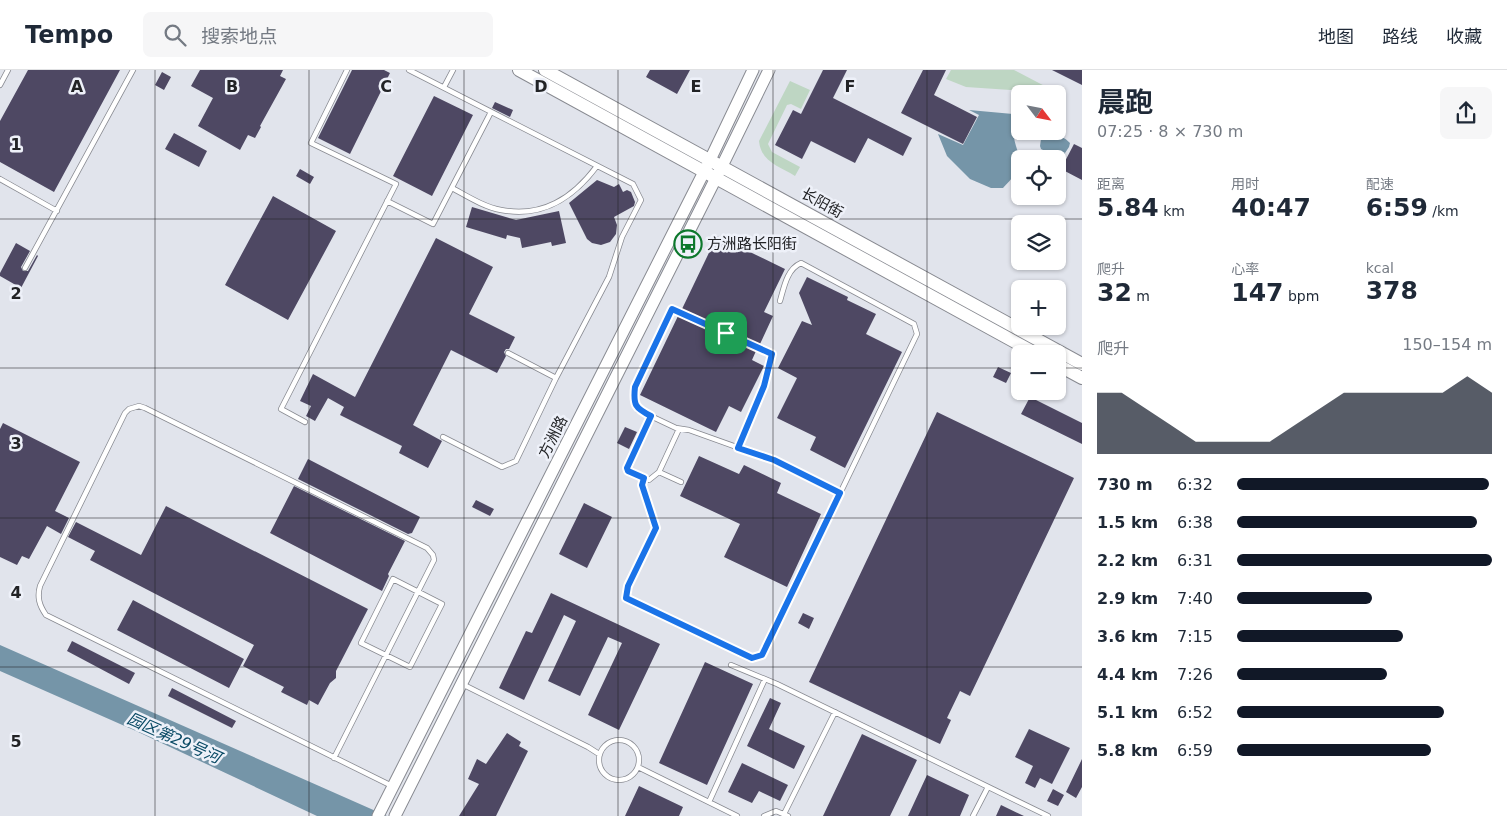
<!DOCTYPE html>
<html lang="zh">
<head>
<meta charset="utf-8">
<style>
  body { margin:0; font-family:"DejaVu Sans","Noto Sans SC",sans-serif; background:#f6f6f7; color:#1f2937; height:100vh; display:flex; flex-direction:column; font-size:19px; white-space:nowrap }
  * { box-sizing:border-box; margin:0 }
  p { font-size:16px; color:#747a83 }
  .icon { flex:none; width:28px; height:28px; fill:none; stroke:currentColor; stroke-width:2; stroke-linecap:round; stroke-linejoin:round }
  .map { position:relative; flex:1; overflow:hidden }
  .side { display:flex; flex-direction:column; background:#fff; width:425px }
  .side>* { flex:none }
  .needle { width:32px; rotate:122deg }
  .buttons { position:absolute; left:1011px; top:15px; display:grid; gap:10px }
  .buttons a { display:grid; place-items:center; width:55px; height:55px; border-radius:8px; background:#fff; box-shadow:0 1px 4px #0004; font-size:25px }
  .pin { position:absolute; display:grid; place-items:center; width:42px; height:42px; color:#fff; margin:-21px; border-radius:10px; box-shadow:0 2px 8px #0006 }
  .round { display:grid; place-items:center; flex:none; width:52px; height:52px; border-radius:8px; background:#f6f6f7 }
  .summary { display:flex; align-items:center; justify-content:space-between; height:85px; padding:0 15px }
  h1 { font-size:28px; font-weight:700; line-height:38px }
  .stats { display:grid; grid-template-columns:repeat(3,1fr); gap:8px; height:85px; padding:5px 15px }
  .stats div { display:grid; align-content:center }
  .stats b { font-size:25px; font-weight:700 }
  .stats small { font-size:14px; font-weight:400 }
  .stats p { font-size:14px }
  .chart { height:140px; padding:10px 15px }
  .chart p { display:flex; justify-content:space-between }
  .chart svg { width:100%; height:90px; margin-top:5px; fill:#111827; opacity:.7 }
  ul { padding:0 15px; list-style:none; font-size:16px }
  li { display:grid; grid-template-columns:80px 60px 1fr; align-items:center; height:38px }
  li i { height:12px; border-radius:6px; background:#111827 }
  header { display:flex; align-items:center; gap:30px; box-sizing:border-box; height:70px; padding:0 25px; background:#fff; border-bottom:1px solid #e0e1e3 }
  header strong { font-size:24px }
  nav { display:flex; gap:28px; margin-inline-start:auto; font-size:18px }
  .search { width:350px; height:45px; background:#f6f6f7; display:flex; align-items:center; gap:12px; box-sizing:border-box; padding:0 18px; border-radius:8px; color:#747a83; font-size:19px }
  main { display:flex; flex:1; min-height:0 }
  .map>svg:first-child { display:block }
</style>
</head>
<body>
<header>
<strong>Tempo</strong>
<div class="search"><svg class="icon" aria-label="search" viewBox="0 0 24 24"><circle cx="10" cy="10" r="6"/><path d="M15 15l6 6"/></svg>搜索地点</div>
<nav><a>地图</a><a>路线</a><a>收藏</a></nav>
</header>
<main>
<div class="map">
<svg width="1082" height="746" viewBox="0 0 1082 746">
  <rect width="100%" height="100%" fill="#e1e4ec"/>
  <path fill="#bed6c3" d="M951,0H1014L1058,23L966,17L946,9Z
    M790,11L810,20L801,39L791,34L787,35L768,74L772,82L800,97L795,106C779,96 761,92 759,71Z"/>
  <path fill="#7595a8" d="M969,40L1013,44C1016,52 1014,59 1014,68C1015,74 1018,81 1019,87C1022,100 1011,109 1003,118H991L970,109L947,86L938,64L963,75L979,45Z
    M1035,61C1048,61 1060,63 1070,73L1069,77L1063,86L1057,87L1041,79L1040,76L1041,69L1035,64Z
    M0,575L387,746H317L136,661L0,601Z"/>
  <path fill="#4e4863" d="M28,0H120L54,122L0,92V51Z
    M200,0H283L280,6L286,9L260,56L261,57L255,68L248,65L240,80L198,56L213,28L191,16Z
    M352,0H384L390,3L350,84L318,68Z
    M650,0H690L677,24L646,7Z
    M823,0H847L833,28L912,68L903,86L868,68L855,93L811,71L802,89L775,75L793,40L801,44Z
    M923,0H946L934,25L977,47L963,74L901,43Z
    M1052,0H1082V15Z
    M162,2L171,7L164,20L155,15Z
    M434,26L473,45L432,126L393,106Z
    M495,32L513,40L510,47L492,38Z
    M174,63L207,81L199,97L165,79Z
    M1074,74L1082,78V110L1061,99Z
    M300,99L314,107L310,114L296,106Z
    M597,110L614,117L619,114L623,122L627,120L631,122L635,132L634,136L614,147L617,155L616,164L610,172L601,175L592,173L587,169L569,133Z
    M273,126L336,161L288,250L225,215Z
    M472,137L516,150L559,141L566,173L552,176L551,172L522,178L520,168L507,165L506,169L466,157Z
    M717,166L785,199L764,242L773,246L760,274L682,239Z
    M436,168L493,197L469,244L515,267L509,279H506L504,282L506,286L497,303L451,280L413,355L442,371L428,398L399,383L402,376L340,345L344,337L328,328L315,351L306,346L311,336L300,331L313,304L355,327Z
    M16,173L30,181L21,197L23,201H28L37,185L38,186L21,218L0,206V203Z
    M807,207L848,227L847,230L876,244L866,264L902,282L845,398L810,380L816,367L777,348L797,308L778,298L802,251L812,255L799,223Z
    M678,246L756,281L752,290L764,296L741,342L729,336L716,362L640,325Z
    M998,297L1011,303L1006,313L993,307Z
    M1030,327L1082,353V374L1021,344Z
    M937,342L1074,408L970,626L960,621L947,648L951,650L940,674L809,612Z
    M3,353L80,392L55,441L69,448L61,464L47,456L29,489L22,486L17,495L0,487V359Z
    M625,357L637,362L629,379L617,373Z
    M699,386L739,404L744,395L781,413L777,423L821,444L787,517L724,487L740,454L680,426Z
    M308,389L420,447L412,463L408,464L298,409Z
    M294,416L405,471L388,504L389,506L382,521L270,463Z
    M476,430L494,439L490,446L472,437Z
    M584,433L612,447L587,498L559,484Z
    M166,436L368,539L336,601V608L330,613L318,635L309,630L307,635L281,622L284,617L243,596L254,575L90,490L95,481L68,467L76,452L141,485Z
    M551,523L660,574L619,660L588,645L622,573L608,567L580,626L548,611L576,551L564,545L524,630L499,618L526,561L532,563Z
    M133,530L244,589L229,618L117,560Z
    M803,543L814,548L809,559L798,553Z
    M72,571L135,603L129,614L67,581Z
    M705,592L753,614L707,715L659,693Z
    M172,618L236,651L232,658L168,626Z
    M770,628L781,633L769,659L805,676L794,699L747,676Z
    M1029,659L1070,678L1052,714L1040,708L1035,718L1025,713L1033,696L1015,687Z
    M507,663L521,672L519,676L528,681L496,746H459L479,714L468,709L477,689L486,694Z
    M862,664L917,690L890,746H823Z
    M1082,689V717L1076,728L1066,722Z
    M742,693L788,715L780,731L759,721L752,733L728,722Z
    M927,705L969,725L960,746H908Z
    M639,716L683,737L679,746H625Z
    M1053,719L1064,725L1058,736L1047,731Z
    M1001,735L1024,746H996Z"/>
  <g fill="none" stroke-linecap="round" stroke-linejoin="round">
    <g stroke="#888a91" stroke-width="6">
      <path id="service" d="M409,0L633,114L641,130L622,167L609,207L556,308L516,391L502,397L443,367
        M0,15L8,0
        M444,17L453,0
        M0,109L57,141
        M452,118C467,126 484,137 501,140C543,148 573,128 597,96
        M387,131L433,154L491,42
        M25,198L133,0
        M508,283L556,308
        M651,346L627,397L628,401L649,410L659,402L679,359
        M305,352L281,339L396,114L311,73L347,0
        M738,378L763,316L772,284L672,239L635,317L634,331L638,340L676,358L689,360L773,390L840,423
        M659,402L681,412
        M644,408L642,415L656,458L628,517L626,528L752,588L762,585L917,264L914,254L801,193C787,199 784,217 780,231
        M393,509L442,534L410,597L361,573Z
        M731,595L777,614L1048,746
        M462,614L588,677L599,684
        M599 690a20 20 0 1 1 40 0a20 20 0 1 1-40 0Z
        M334,688L434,490L433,485L427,478L145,338L139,336L129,339L125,343L40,516C37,527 39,535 46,545L392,716
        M638,697L737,746
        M709,732L765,609
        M784,744L835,642
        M764,746L776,741L788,746
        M973,746L988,717"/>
    </g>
    <g stroke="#888a91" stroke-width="13">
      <path id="secondary" d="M378,746L710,90L753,0
        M395,746L722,96L769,0"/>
    </g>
    <g stroke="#888a91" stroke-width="14">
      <path id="primary" d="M519,0L1037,284
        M545,0L1082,294
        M1058,295L1082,308"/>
    </g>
    <use href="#service" stroke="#fff" stroke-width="4.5"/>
    <use href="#secondary" stroke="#fff" stroke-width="11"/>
    <use href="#primary" stroke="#fff" stroke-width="12"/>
  </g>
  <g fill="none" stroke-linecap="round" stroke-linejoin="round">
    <g stroke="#fff" stroke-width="10">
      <path id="route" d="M672,239L772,284L764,316L738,378L774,390L840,423L762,585L752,588L626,528L628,516L656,458L642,415L644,408L628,401L627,398L651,346C635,338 633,335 635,317Z"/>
    </g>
    <use href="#route" stroke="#1a73e8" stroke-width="6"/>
  </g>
  <path fill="none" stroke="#222326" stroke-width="1" stroke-opacity="0.55" d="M155,0V746M309,0V746M464,0V746M618,0V746M773,0V746M927,0V746M0,149H1082M0,298H1020M1058,298H1082M0,448H1082M0,597H1082"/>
  <defs>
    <g id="bus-ring" transform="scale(1.4375)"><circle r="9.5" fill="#eef1f9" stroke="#0d782c" stroke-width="1.5"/><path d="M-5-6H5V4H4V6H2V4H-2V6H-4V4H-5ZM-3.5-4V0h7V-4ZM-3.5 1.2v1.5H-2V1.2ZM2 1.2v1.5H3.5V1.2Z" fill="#0d782c"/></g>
  </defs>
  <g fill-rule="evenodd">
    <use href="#bus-ring" x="688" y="174"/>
  </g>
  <g text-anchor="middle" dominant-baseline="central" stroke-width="5" stroke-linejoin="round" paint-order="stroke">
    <g font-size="15" fill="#222326" stroke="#eef1f9">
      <text transform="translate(822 133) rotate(29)">长阳街</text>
      <text transform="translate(553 367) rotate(-63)">方洲路</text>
    </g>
    <g font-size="15" fill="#222326" stroke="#eef1f9" text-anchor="start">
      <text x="707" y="174">方洲路长阳街</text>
    </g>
    <g font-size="16" font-style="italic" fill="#0a4a65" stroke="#eef1f9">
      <text transform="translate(174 668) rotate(24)">园区第29号河</text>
    </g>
  </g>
  <g font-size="16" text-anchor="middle" font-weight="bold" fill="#222326" stroke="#eef1f9" stroke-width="5" stroke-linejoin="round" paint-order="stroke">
    <text x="77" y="22">A</text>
    <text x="232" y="22">B</text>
    <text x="386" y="22">C</text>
    <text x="541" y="22">D</text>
    <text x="696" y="22">E</text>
    <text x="850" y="22">F</text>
    <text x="16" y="80">1</text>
    <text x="16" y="229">2</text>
    <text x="16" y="379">3</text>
    <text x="16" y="528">4</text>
    <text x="16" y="677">5</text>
  </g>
</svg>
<div class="buttons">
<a><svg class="needle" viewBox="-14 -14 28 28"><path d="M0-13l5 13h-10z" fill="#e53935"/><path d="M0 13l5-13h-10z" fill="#747a83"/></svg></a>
<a><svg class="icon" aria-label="locate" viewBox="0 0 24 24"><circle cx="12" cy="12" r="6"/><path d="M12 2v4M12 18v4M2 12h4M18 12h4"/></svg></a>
<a><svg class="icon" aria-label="layers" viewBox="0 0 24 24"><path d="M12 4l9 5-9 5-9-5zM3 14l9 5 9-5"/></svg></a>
<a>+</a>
<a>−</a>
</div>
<div class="pin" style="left:726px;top:263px;background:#1e9e55"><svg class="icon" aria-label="arrive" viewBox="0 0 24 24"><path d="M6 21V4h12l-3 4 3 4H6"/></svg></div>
</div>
<section class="side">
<div class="summary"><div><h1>晨跑</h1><p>07:25 · 8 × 730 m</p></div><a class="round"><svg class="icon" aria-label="share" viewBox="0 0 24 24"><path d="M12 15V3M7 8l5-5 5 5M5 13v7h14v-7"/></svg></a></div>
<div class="stats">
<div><p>距离</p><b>5.84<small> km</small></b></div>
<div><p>用时</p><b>40:47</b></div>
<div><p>配速</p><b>6:59<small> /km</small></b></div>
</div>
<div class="stats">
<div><p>爬升</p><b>32<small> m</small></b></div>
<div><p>心率</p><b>147<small> bpm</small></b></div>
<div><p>kcal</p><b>378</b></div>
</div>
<div class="chart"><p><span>爬升</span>150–154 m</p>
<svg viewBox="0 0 160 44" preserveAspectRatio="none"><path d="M0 44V14L10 14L20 22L30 30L40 38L50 38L60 38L70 38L80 30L90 22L100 14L110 14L120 14L130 14L140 14L150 6L160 14V44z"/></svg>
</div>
<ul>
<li><b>730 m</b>6:32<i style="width:99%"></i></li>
<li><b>1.5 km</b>6:38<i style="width:94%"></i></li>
<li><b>2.2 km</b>6:31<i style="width:100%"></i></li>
<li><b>2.9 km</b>7:40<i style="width:53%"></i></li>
<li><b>3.6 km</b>7:15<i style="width:65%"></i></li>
<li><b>4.4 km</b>7:26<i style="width:59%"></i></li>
<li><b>5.1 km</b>6:52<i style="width:81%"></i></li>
<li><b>5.8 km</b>6:59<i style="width:76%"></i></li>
</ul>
</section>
</main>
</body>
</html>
